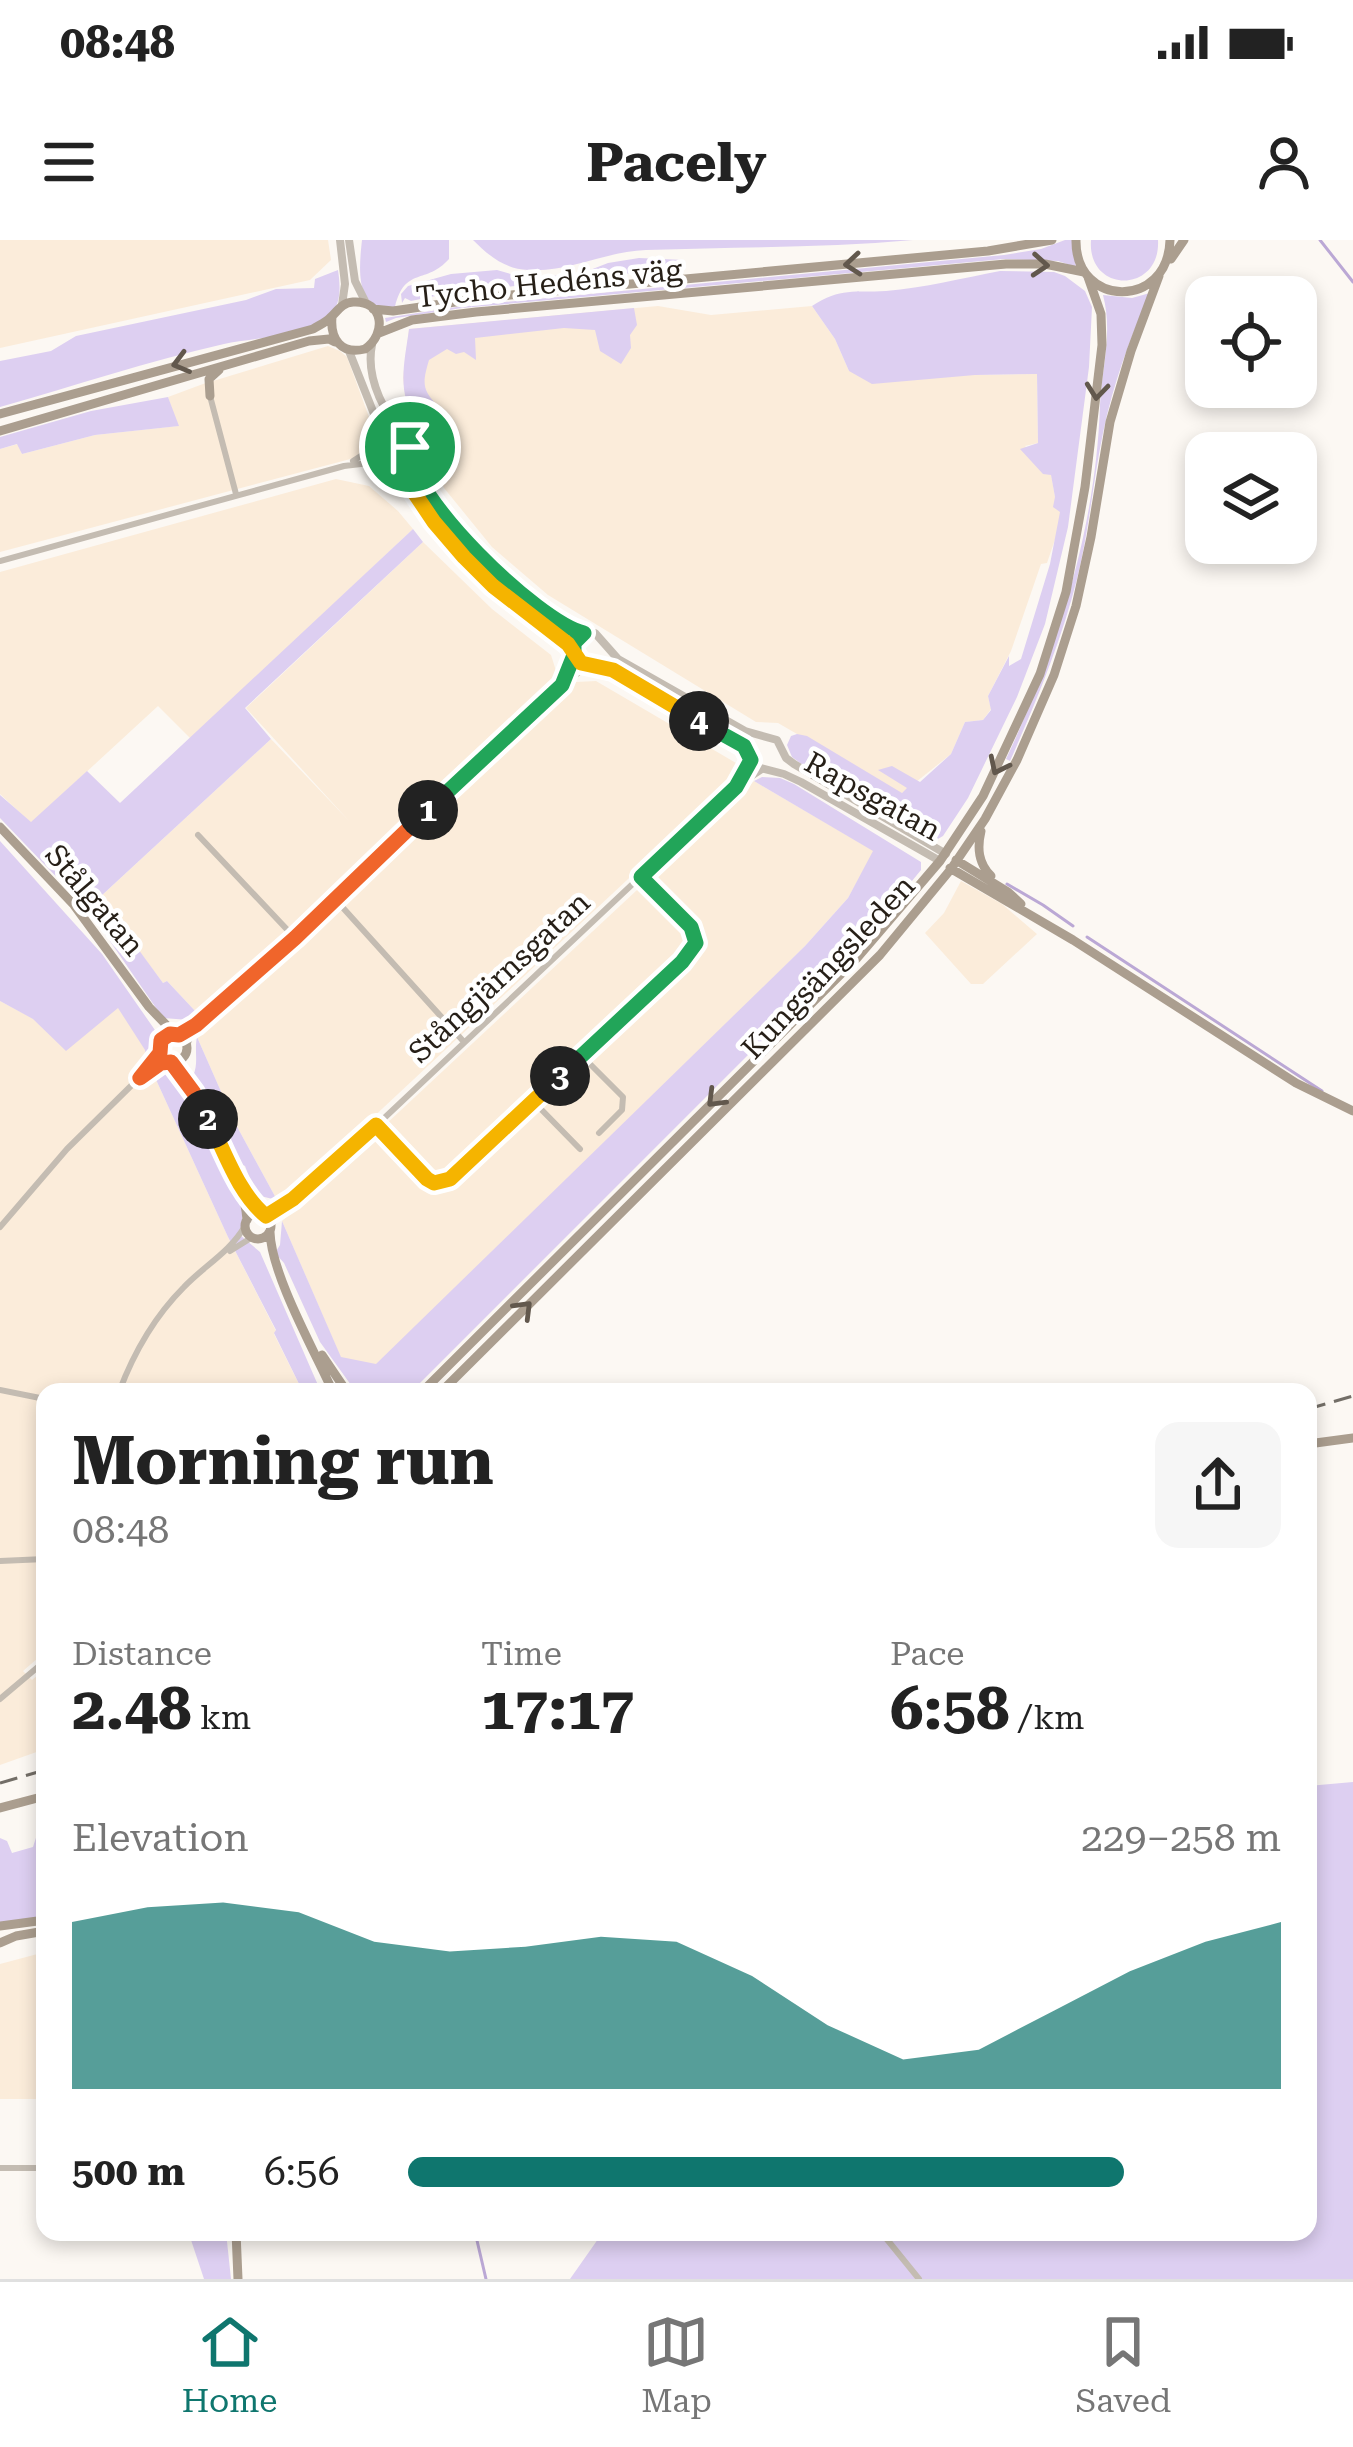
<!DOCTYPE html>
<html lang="en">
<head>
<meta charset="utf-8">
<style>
  body { margin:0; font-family:"Roboto Serif",serif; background:#f6f6f6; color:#222; height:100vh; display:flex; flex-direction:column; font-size:45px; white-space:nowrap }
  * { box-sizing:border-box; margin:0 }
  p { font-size:39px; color:#767676 }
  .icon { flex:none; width:66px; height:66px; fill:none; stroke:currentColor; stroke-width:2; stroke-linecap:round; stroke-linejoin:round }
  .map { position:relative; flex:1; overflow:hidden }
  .side { position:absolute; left:36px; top:1143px; width:1281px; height:858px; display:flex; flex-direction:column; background:#fff; border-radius:24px; box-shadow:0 6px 18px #0003 }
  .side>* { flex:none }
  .fabs { position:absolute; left:1185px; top:36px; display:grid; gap:24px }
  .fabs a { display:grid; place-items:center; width:132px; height:132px; border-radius:24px; background:#fff; box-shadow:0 6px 18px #0003; font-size:60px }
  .pin { position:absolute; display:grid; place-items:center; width:102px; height:102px; color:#fff; margin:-51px; border:6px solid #fff; border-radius:50%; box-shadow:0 3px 12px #0007 }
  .km { position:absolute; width:60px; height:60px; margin:-30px; border-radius:50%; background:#222; color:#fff; font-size:33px; line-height:60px; text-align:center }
  .round { display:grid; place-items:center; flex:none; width:126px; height:126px; border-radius:24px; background:#f6f6f6 }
  .head { display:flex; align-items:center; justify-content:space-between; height:204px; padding:0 36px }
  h1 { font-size:66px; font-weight:700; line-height:90px }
  .stats { display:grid; grid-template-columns:repeat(3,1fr); gap:18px; height:204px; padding:12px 36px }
  .stats div { display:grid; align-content:center }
  .stats b { font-size:60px; font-weight:700 }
  .stats small { font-size:33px; font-weight:400 }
  .stats p { font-size:33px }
  .chart { height:336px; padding:24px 36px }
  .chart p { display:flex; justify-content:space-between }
  .chart svg { width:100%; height:216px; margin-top:12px; fill:#0f766e; opacity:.7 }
  ul { padding:0 36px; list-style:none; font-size:39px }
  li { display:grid; grid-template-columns:192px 144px 1fr; align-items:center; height:90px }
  li i { height:30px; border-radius:15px; background:#0f766e }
  .status { display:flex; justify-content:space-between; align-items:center; height:84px; padding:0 60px; background:#fff; direction:ltr }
  .status svg { height:33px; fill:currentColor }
  header { display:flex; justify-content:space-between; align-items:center; height:156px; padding:0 36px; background:#fff; font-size:54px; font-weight:700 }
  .dock { display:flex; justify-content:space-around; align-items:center; height:168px; border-top:3px solid #e0e0e0; background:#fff; font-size:33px; color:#767676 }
  .dock a { display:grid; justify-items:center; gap:6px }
  .dock .active { color:#0f766e }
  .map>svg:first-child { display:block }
</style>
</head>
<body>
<div class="status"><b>08:48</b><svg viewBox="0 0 49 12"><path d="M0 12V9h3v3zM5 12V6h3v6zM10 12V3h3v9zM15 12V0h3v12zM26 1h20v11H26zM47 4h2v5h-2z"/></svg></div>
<header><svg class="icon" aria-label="menu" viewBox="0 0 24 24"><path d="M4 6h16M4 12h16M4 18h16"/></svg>Pacely<svg class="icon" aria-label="person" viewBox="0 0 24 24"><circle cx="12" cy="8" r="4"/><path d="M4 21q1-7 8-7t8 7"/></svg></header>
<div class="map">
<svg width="1353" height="2039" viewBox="0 0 1353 2039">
  <rect width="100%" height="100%" fill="#fcf8f3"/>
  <path fill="#fbecda" d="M0,0H328L331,20L310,40L0,108Z
    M658,66L711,75L812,66L835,99L849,131L975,135L1037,134L1038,203L1025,206L1051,234L1055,257L1064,273L1047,323L1041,324L1011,411L988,456L991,469L983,480L965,482L951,514L901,554L778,483L756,482L548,355L492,307L444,248L436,228L433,206L418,180L407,168L403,138L409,89Z
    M328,106L340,111L347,117L373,188L366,211L358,217L0,312V209L18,204L22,214L95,195L178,186L168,157L203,144Z
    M336,239L369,246L398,271L413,289L191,499L158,466L31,583L0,554V332Z
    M423,302L492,369L551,415L557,434L552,443L197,773L167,741L163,743L99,658L271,499L350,582L246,468Z
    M596,441L736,523L734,540L352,897L278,962L234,881L197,797L576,442Z
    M754,541L874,611L848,658L805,706L487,1022L376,1125L341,1118L282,981Z
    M961,641L1002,664L1037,694L983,744H971L925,693L944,673Z
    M0,761L34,779L118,767L146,810L147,820L228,997L276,1091L274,1094L303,1152H45V1412L23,1431L32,1440L45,1429V1509L0,1525Z
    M45,1712V1859H0V1724Z"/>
  <path fill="#ddcff1" d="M362,0H449V19C426,45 405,26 395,67C354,73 359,28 362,0Z
    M473,0H913C824,8 735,7 646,10C606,11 568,33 528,30C505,29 489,16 473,0Z
    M1065,0H1073L1076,27L1058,21L1004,19L462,68L396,78L386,82L385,78L463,66L1004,15L1041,9Z
    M1091,0H1158C1161,54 1087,54 1091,0Z
    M639,18L684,20L652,31L450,53L411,61L405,58L402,63L401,54L408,46L451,34L497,30L528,39L585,32L608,23Z
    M338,30C340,44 342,62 331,74C308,98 255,97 224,104C149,121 74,146 0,167V121L51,111L76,96L246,60L276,49L314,48L315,39Z
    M1000,31L1054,32L1065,36L1085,51L1092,67L1089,127L1068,287L1045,384L1017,457L968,558L943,596L936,600L882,566L800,523L792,517L787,505L791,496L797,494L807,496L902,553L907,548L878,530L892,526L920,542L951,514L965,482L983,480L991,470L988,456L1009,416V426L1021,419L1050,324L1060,272L1053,267L1055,257L1051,235L1043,234L1020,209L1038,203L1037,134L975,135L872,144L849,131L835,99L812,66C841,47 854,53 886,51C924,48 963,38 1000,31Z
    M1150,53C1130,98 1113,144 1103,193C1093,241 1089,291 1077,339C1061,402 1036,462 1010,521L1006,519C1058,408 1096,287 1100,165C1102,126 1113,93 1103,55L1132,58Z
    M634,68L637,85L630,95L631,108L621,124L600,111L595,90L564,88L475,98L476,120L464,112L456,114L447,109L429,120C423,141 421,149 437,165L432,180H418C395,156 405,120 409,89Z
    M168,157L179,186L95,195L22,214L17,204L0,209V197L91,171Z
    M413,289L423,302L245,468L271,499L100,657L163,743L167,741L197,773L189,780L163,778L89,671L0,578V555L31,582L87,531L120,563Z
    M762,537L780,538L794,544L921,622V630L866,697L411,1152H356L320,1102L284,1023L275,1013L280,1005L282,981L341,1117L376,1124L805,706L848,658L873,611L754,541Z
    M0,601L102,714L157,793L155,818L176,834L243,972L240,995L260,1012L321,1152H303L274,1093L276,1090L228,997L147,820L145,810L118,768L66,811L33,779L0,761Z
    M197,797L234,881L277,960L256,955L245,926L234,921L193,836C199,823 194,811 197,797Z
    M1353,1542V2039H570L603,1992H1308V1546Z
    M45,1564V1677L0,1683V1598L7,1601L12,1613L33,1607L41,1582L42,1565Z
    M191,1992H226L231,2039H204L191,2000Z"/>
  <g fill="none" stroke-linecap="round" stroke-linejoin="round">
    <path stroke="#bba8d5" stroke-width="3" d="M1320,0L1353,42
      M1007,644L1043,665L1073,686
      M1087,697L1322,851
      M475,1992L486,2039"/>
    <path stroke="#c4bcb2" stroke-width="6" d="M210,156L236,254
      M353,221L378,205
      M0,321L344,226L386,221
      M563,442L574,415
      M198,595L295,698
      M335,659L464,802
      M179,795L196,785L295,698L493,509L587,425
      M187,805L195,788
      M582,816L623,857L622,870L599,893
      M152,829L166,820
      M533,861L580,909
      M376,885L427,939L434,943L450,939L682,721C691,713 699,705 694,693L642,637
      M266,976L285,965
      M271,985L293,959L327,932L709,572L736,547L762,530
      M0,987L67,909L139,838L160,813
      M230,1011L251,998
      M0,1150L45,1159
      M119,1152C134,1112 154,1077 184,1047C204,1026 230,1012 245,986
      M0,1321L45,1319
      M0,1459L45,1421
      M0,1928H45
      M881,1992L919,2039"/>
    <path stroke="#c4bcb2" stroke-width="8" d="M340,0L345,44L342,65
      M349,0L355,41L366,63
      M372,105C365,138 386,179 409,200C410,206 408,212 409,218C411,229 422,242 428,250C460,298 535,389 595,393L618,419L745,491L777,500L786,518L794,524L946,614
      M349,111L380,189V198
      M398,191H391L380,198L379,213L391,223H398L408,216
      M391,223L401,233L433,282L464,317L493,346L573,410
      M584,393C571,400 569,413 581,423L613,430L744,506L757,527L784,534L801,542L940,621"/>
    <path stroke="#ab9e8f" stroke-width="9" d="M1076,0C1075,68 1168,70 1170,0
      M1171,19L1184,0
      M373,69L393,71L490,57L988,11L1052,0
      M379,93L412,80L476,72L1006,24H1045L1084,32
      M210,156L209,139L219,130
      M0,174L313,89C319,85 325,83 330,78C338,71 341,63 353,62C384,60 387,94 365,109C341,115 330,99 332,77
      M0,191L309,101L329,99L335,102
      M0,587L74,665L149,767L175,794
      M981,591C977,608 978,623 991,636
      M956,620L1008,652L1021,664
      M950,628L1073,700L1296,843L1353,871
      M159 808a14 14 0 1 1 28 0a14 14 0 1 1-28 0Z
      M171,822C200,859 244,933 247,980
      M245 986a13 13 0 1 1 26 0a13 13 0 1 1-26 0Z
      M270,992C271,1034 315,1112 333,1152
      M322,1115L347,1152
      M422,1152L857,718L940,621L983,556L1040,434L1066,352L1085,247L1102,105L1101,74L1088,37
      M441,1152L880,715L951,629L985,579L1017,520L1054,435L1076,366L1091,297L1110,182L1131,111L1159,36
      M1308,1204L1353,1198
      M0,1568L45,1556
      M0,1686L45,1680
      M0,1703L16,1696L45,1691
      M236,1992L238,2039"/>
    <path stroke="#736e67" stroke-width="3" stroke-dasharray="18 9" stroke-linecap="butt" d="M1308,1169L1353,1156
      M0,1543L45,1530"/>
  </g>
  <defs><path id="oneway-chevron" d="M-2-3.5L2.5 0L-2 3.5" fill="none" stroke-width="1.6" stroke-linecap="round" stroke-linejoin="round" transform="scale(3)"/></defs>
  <g stroke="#62584d">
    <use href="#oneway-chevron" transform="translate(853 24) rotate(175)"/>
    <use href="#oneway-chevron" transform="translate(1040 25) rotate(4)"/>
    <use href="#oneway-chevron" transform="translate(181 123) rotate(165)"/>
    <use href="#oneway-chevron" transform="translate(1097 151) rotate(96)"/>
    <use href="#oneway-chevron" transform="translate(998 526) rotate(116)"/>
    <use href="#oneway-chevron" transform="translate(715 859) rotate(135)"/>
    <use href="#oneway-chevron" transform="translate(524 1069) rotate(-45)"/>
  </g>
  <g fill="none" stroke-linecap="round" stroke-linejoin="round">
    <g stroke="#fff" stroke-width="24">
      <path id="split-1" d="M410,207C404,253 539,383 584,393L574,403V415L562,445L428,570"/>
    </g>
    <g stroke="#fff" stroke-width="24">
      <path id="split-2" d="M208,879L194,853L171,822L161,823L140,838L160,813L161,800L170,794L179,795L196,785L295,698L428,570"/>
    </g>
    <g stroke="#fff" stroke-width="24">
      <path id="split-3" d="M208,879C225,911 237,952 266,976L293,959L376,885L427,939L434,943L450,939L560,836"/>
    </g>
    <g stroke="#fff" stroke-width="24">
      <path id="split-4" d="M560,836L682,722L696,703L691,687L641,637L736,547L751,520L744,506L699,481"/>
    </g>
    <g stroke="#fff" stroke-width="24">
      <path id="split-5" d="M410,207L409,200L398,191L385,194L378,206L382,218L401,233L434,282L464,317L493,346L568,404L581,423L613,430L699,481"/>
    </g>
    <use href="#split-1" stroke="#22a559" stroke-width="15"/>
    <use href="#split-2" stroke="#f0652b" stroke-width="15"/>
    <use href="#split-3" stroke="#f5b400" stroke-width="15"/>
    <use href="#split-4" stroke="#22a559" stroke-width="15"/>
    <use href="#split-5" stroke="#f5b400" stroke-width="15"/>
  </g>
  <g text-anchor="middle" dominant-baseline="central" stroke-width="9" stroke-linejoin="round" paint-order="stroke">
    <g font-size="30" fill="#261f17" stroke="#fff">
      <text transform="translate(549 43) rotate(-6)">Tycho Hedéns väg</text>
      <text transform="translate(873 556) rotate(29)">Rapsgatan</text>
      <text transform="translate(95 660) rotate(50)">Stålgatan</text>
      <text transform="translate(828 727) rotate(-47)">Kungsängsleden</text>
      <text transform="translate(499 737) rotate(-43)">Stångjärnsgatan</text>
    </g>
  </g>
</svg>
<div class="fabs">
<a><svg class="icon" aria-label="locate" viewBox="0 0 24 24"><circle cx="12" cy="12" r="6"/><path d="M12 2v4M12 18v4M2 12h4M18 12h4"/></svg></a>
<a><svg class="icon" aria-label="layers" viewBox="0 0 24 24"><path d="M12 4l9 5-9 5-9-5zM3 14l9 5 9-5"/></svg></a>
</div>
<div class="pin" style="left:410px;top:207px;background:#1e9e55"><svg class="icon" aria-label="arrive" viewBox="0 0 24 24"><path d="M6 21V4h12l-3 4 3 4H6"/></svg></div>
<b class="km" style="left:428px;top:570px">1</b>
<b class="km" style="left:208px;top:879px">2</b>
<b class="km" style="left:560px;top:836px">3</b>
<b class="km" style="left:699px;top:481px">4</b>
<section class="side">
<div class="head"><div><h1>Morning run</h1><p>08:48</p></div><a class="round"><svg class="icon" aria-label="share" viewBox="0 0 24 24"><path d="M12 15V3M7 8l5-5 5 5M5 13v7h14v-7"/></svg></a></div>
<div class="stats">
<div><p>Distance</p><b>2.48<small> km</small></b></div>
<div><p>Time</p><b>17:17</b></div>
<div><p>Pace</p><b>6:58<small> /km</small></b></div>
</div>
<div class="chart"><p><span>Elevation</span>229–258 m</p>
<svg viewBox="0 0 160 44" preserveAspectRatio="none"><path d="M0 44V10L10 7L20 6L30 8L40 14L50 16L60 15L70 13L80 14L90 21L100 31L110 38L120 36L130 28L140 20L150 14L160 10V44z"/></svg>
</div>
<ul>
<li><b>500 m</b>6:56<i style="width:82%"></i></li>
</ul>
</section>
</div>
<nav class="dock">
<a class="active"><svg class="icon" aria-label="home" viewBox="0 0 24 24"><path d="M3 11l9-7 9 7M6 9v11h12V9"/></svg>Home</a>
<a><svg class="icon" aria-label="map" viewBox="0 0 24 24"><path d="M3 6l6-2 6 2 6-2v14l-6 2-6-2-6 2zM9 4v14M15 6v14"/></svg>Map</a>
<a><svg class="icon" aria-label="saved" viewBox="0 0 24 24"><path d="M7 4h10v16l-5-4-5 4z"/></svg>Saved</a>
</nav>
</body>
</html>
